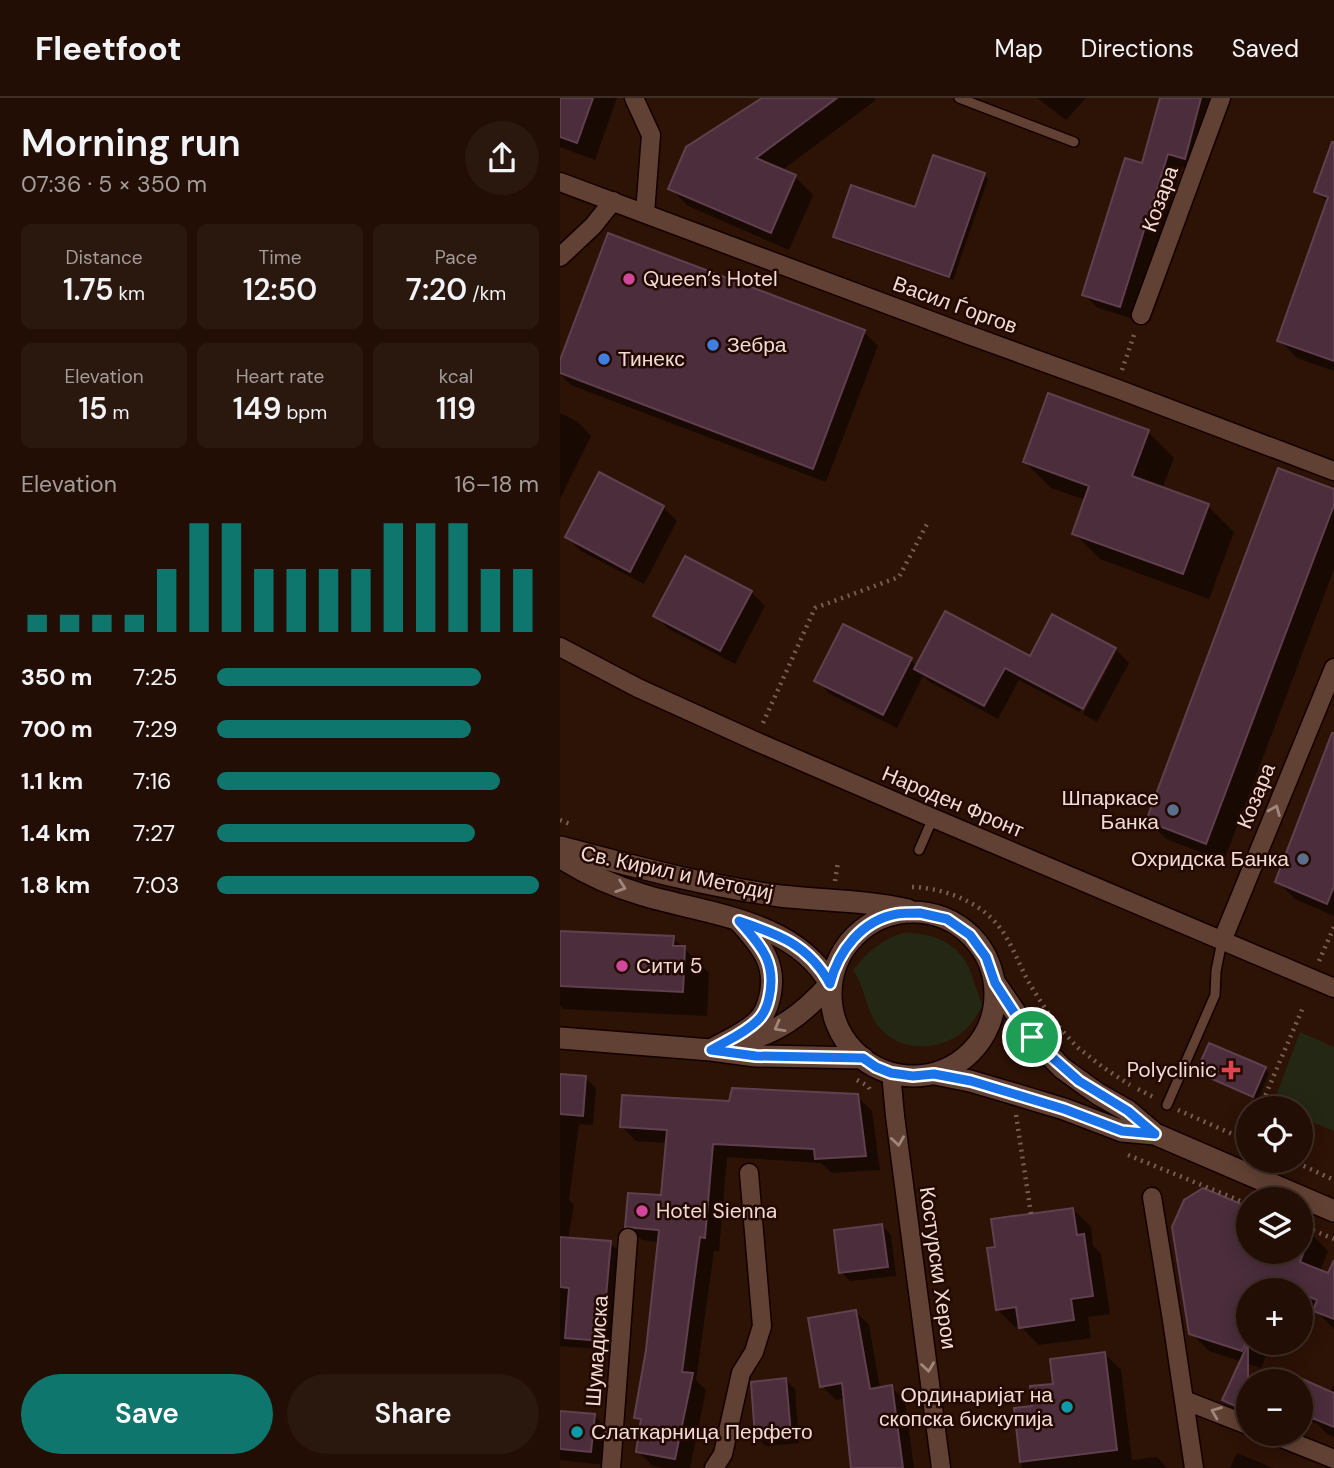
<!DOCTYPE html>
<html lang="en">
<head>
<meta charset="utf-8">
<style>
  body { margin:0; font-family:"DM Sans",sans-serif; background:#2a170e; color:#f1f3f6; height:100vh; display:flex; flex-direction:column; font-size:26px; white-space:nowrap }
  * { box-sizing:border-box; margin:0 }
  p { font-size:23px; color:#a29c9a }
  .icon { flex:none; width:38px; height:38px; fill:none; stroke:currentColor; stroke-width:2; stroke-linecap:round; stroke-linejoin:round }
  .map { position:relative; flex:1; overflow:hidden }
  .details { display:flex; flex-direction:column; background:#220e04; width:560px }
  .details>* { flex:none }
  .buttons { position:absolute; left:676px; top:998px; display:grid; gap:14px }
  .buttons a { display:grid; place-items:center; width:77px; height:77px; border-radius:50%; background:#220e04; box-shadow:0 4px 18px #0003,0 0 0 2px #3f2e26; font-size:35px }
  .pin { position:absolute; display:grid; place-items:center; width:60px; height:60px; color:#fff; margin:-30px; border:4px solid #fff; border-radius:50%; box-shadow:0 2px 7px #0007 }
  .round { display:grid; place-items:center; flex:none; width:74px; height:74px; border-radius:37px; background:#2a170e }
  .head { display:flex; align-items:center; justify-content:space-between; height:119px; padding:0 21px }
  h1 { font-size:38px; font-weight:600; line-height:52px }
  .metrics { display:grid; grid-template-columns:repeat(3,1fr); gap:10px; height:119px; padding:7px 21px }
  .metrics div { display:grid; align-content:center; border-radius:10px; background:#2a170e; text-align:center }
  .metrics b { font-size:30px; font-weight:600 }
  .metrics small { font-size:19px; font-weight:400 }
  .metrics p { font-size:19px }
  .chart { height:196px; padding:14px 21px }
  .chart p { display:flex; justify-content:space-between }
  .chart svg { width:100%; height:126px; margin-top:7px; stroke:#0f766e; stroke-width:6 }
  .cta { display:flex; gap:14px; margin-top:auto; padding:14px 21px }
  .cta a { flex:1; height:80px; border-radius:42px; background:#0f766e; color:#fff; font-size:28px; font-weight:600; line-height:80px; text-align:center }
  .cta a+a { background:#2a170e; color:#f1f3f6 }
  ul { padding:0 21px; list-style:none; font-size:23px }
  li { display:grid; grid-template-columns:112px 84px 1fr; align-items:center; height:52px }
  li i { height:18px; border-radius:9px; background:#0f766e }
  header { display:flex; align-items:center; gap:42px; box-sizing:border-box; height:98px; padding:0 35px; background:#220e04; border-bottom:2px solid #3f2e26 }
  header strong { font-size:33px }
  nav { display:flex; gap:38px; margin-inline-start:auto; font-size:24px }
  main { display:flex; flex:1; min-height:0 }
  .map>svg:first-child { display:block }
</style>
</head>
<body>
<header>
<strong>Fleetfoot</strong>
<nav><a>Map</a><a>Directions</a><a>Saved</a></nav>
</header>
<main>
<section class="details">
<div class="head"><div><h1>Morning run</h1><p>07:36 · 5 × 350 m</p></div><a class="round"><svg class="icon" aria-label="share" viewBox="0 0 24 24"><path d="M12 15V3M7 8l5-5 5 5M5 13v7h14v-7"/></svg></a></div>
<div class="metrics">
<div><p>Distance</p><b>1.75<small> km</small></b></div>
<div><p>Time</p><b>12:50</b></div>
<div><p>Pace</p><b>7:20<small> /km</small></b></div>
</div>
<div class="metrics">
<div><p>Elevation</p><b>15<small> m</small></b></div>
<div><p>Heart rate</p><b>149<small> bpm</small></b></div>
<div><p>kcal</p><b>119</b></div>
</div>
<div class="chart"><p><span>Elevation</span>16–18 m</p>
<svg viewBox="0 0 160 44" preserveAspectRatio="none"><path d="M5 44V38M15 44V38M25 44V38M35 44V38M45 44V22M55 44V6M65 44V6M75 44V22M85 44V22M95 44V22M105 44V22M115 44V6M125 44V6M135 44V6M145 44V22M155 44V22"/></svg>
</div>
<ul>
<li><b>350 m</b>7:25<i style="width:82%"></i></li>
<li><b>700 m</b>7:29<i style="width:79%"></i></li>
<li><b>1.1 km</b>7:16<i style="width:88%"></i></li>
<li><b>1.4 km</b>7:27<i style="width:80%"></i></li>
<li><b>1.8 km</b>7:03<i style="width:100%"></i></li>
</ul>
<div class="cta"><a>Save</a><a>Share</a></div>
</section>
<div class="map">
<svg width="774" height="1370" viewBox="0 0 774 1370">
  <rect width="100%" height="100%" fill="#2d1206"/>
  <path fill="#232714" d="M343,835C370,834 397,843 409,870C414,882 417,895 423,907C418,916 412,926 404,933C377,956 333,954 314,922C305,906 304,888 293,872C307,854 321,842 343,835Z
    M740,934L774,949V1033L740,1019V1010H716L712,1008Z"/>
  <path fill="#0007" d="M0,0H57L35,62L0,49Z
    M205,0H314L316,2L221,73L235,79L253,97L229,152L128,108L110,90Z
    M477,0H526L506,22Z
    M602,0H658L638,73L622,69L574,221L538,210L524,197L583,67Z
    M774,43V273L737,260L719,242L768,105L756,93Z
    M424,77L428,81L393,182L279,143L275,139L357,111Z
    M49,137L304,234L318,248L266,384L11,287L0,276V267Z
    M0,315L18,324L31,338L0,401Z
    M588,334L614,360L602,391L648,408L674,434L649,501L540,461L514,435L526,402L491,390L465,364Z
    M719,372L774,393V471L664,763L606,741L588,723Z
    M103,409L117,423L84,486L21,453L7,439Z
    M191,494L205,508L175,566L109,531L95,518Z
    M555,551L569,565L537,624L523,616L556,554H552L519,614L459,582L438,621L370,584L363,578L337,630L270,596L256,582L351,562L357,568L471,560Z
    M774,636V818L735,801L717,783Z
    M0,834L113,840L149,875L147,918L3,911L0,908Z
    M650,947L705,971L709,975L698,1002L643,978L638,974Z
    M0,978L25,980L36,990L33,1027L19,1026L9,1102L14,1107L8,1141L50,1145L61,1155L51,1252L0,1248Z
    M297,998L312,1013L320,1072L272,1075L261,1065L167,1059L159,1153H154L136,1282L146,1292L130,1370H103L93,1368L78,1354L82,1325L76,1319L87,1252L100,1144L82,1142L67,1128L103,1099L108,1045L76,1043L61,1028L170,1005Z
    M513,1111L531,1129L533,1148L541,1156L550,1216L528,1219L531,1240L479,1247L460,1228L455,1229L437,1211V1150Z
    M322,1127L331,1137L336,1178L290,1183L281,1174Z
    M740,1131L750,1135L768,1153L760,1174L774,1179V1231L755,1212V1211L740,1205V1192H688V1244H712L701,1270L649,1253L631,1235L688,1153H740Z
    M295,1213L309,1227L320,1291L331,1289L345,1303L354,1370H293L285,1300L276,1302L262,1288Z
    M545,1256L561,1272L572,1362L597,1359L607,1370H462L456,1312L474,1309L495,1287Z
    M677,1273L698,1283H688V1317L673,1310L664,1301Z
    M226,1282L235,1291L239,1345L206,1348L197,1339Z
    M739,1282L770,1295L774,1286V1339L767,1336L758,1326L740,1318Z
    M0,1314L35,1318L48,1332L45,1367L0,1362Z
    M677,1355L713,1370H670Z"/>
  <path fill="#4b2d3c" stroke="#60404f" stroke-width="2" d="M0,0H33L17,45L0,39Z
    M202,0H277L196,60L236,77L211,135L108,91L126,49Z
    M600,0H641L625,61L608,56L560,209L522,197L565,60L582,65Z
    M772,44H774V263L717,243L768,99L754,94Z
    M373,57L425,75L389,179L273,139L291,87L355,109Z
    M48,135L305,232L253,371L0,275V262Z
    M488,295L589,332L572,378L649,406L623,476L512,436L529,388L463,364Z
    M718,370L774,391V407L646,746L586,723Z
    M39,374L104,408L70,474L5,439Z
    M125,458L192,493L160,553L93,518Z
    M385,513L470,558L492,516L556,550L523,611L445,570L424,608L354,571Z
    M283,526L352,560L323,617L254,583Z
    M772,635H774V788L767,806L715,784Z
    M0,833L114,838L113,848H125L123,894L0,888Z
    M649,945L706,969L693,999L636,974Z
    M0,976L26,978L23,1018L0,1016Z
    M172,990L298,996L306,1058L255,1061L254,1051L153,1046L145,1140L140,1139L122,1274L133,1275L115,1361L76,1354L81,1321L74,1320L86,1252L99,1133L98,1132L65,1129L68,1095L101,1097L107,1032L60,1029L62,997L169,1003Z
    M643,1090L688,1109V1153H744L740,1164L768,1175L774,1162V1221L753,1213L757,1202L740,1195V1192H731L713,1185L710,1192H688V1241L682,1253L629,1236L612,1129L624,1102Z
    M513,1110L517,1137L524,1136L533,1198L511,1201L514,1222L459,1230L456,1209L436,1212L427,1150L435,1149L431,1121Z
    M322,1126L328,1169L279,1175L274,1132Z
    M0,1139L51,1143L42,1243L5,1240L9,1190L0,1189Z
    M296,1212L310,1291L332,1287L343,1370H291L282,1285L260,1289L248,1220Z
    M688,1246V1314L662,1302Z
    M545,1254L557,1352L460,1364L454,1310L472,1308L470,1288L493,1286L490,1261Z
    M226,1280L231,1336L195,1339L191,1284Z
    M740,1280L774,1295V1329L740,1315Z
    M0,1313L35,1316L31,1354L0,1351Z"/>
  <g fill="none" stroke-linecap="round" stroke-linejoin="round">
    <g stroke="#140000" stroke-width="12">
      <path id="service" d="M399,0L514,44
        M359,752L373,720
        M607,1007L655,897L656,873L662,843"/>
    </g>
    <g stroke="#140000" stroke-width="21">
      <path id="minor" d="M74,0L91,37L85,115
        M0,84L409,237L555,290L774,373
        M0,159L33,128L53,103
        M581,217L661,0
        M0,549L78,590L195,643L373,720L774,890
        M662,843L774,570
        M331,975L335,1018L381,1370
        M592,1099L612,1222L634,1370
        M624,1302L688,1327
        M709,1335L774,1361
        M51,1370L68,1140
        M154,1370L163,1356L181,1275L194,1254L202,1228L189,1075"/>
    </g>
    <g stroke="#140000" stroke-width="24">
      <path id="tertiary" d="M0,749C73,768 145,788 220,798C263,803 305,802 348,812
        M0,759C26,776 53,788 83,797C146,816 235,822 270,886
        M271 896a82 82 0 1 1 164 0a82 82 0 1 1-164 0Z
        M435,885L472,939L502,970L538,996L568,1013L595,1036L774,1113
        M0,940L151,952L196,958L303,960
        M177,945C218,935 242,917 270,886
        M151,952C166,943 185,936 198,923C205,916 208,907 210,898C217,865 201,848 180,824
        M375,976L410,983L451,995L504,1011L562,1033L595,1036"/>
    </g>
    <path stroke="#755d53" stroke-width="4.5" stroke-dasharray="2 5" stroke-linecap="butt" d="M562,272L575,234
      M203,625L255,510L339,479L367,426
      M0,722L12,727
      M275,783L278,764
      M352,789C382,790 416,802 436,825C450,841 458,864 468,883C475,895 484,908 491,920
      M759,863L774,829
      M490,922L491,920L517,949L544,970L570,987
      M297,982L308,988L311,994
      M578,991L595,1000
      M700,1010L744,907
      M618,1012L688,1043
      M456,1017L471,1116
      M568,1057L688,1106
      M731,1062L774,1082
      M740,1127L774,1141"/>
    <use href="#service" stroke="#614133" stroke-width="9"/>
    <use href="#minor" stroke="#614133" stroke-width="18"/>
    <use href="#tertiary" stroke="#614133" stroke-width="21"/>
  </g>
  <defs><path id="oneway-chevron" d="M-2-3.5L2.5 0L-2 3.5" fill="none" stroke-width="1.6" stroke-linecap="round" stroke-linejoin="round" transform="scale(1.75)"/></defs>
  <g stroke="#a1877b">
    <use href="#oneway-chevron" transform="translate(715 712) rotate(-68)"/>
    <use href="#oneway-chevron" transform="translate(61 789) rotate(19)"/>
    <use href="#oneway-chevron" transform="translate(219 929) rotate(151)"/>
    <use href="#oneway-chevron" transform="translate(338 1043) rotate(82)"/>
    <use href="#oneway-chevron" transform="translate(368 1269) rotate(82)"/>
    <use href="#oneway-chevron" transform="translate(656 1314) rotate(-158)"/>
  </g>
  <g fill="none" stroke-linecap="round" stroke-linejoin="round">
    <g stroke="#fff" stroke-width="14">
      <path id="route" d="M360,815L387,821L410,837L426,859L435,885L457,919L486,954L519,983L568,1013L595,1036L562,1033L504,1011L411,983L374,976L353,978L331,975L316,969L303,960L196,958L151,952C166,943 184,936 197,923C204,917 207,909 209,900C217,864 201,848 179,823C218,836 249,847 270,886C278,853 302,822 337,816C344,815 352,815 360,815Z"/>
    </g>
    <use href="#route" stroke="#1a73e8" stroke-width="9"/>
  </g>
  <g fill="#d1479c" stroke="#230901" stroke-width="2.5">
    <circle cx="69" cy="181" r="7"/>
    <circle cx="62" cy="868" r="7"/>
    <circle cx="82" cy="1113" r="7"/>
  </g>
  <g fill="#3f7fe0" stroke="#230901" stroke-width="2.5">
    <circle cx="153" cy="247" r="7"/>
    <circle cx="44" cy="261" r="7"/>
  </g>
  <g fill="#5c6f8a" stroke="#230901" stroke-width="2.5">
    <circle cx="613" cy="712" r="7"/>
    <circle cx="743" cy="761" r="7"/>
  </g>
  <path fill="#e0444e" stroke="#230901" stroke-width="2.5" d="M667.5 961.5h7v7h7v7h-7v7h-7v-7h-7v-7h7z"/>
  <g fill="#0f9aa8" stroke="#230901" stroke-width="2.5">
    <circle cx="507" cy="1309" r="7"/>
    <circle cx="17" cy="1334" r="7"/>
  </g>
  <g text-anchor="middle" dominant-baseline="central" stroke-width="5" stroke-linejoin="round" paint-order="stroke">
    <g font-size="21" fill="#f0dcd4" stroke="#230901">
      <text transform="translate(600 101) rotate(-70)">Козара</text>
      <text transform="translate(395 207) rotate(20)">Васил Ѓоргов</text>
      <text transform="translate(696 698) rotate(-68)">Козара</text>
      <text transform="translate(393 704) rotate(23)">Народен Фронт</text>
      <text transform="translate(117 775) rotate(12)">Св. Кирил и Методиј</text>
      <text transform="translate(378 1170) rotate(82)">Костурски Херои</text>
      <text transform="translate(37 1253) rotate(-86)">Шумадиска</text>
    </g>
    <g font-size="21" fill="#f0dcd4" stroke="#230901" text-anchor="start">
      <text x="83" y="181">Queen’s Hotel</text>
      <text x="167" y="247">Зебра</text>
      <text x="58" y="261">Тинекс</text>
      <text x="599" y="700" text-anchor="end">Шпаркасе<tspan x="599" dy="24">Банка</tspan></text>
      <text x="729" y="761" text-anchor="end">Охридска Банка</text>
      <text x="76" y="868">Сити 5</text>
      <text x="657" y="972" text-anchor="end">Polyclinic</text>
      <text x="96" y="1113">Hotel Sienna</text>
      <text x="493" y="1297" text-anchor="end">Ординаријат на<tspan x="493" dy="24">скопска бискупија</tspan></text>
      <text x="31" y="1334">Слаткарница Перфето</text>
    </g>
  </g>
</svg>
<div class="buttons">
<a><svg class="icon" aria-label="locate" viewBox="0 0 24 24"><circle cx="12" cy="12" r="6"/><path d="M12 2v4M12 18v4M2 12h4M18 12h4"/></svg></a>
<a><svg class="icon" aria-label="layers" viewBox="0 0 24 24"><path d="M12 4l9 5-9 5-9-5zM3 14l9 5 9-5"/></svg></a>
<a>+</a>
<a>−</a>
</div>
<div class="pin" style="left:472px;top:939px;background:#1e9e55"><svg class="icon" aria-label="arrive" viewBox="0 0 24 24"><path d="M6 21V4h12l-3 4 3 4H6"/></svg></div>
</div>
</main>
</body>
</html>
